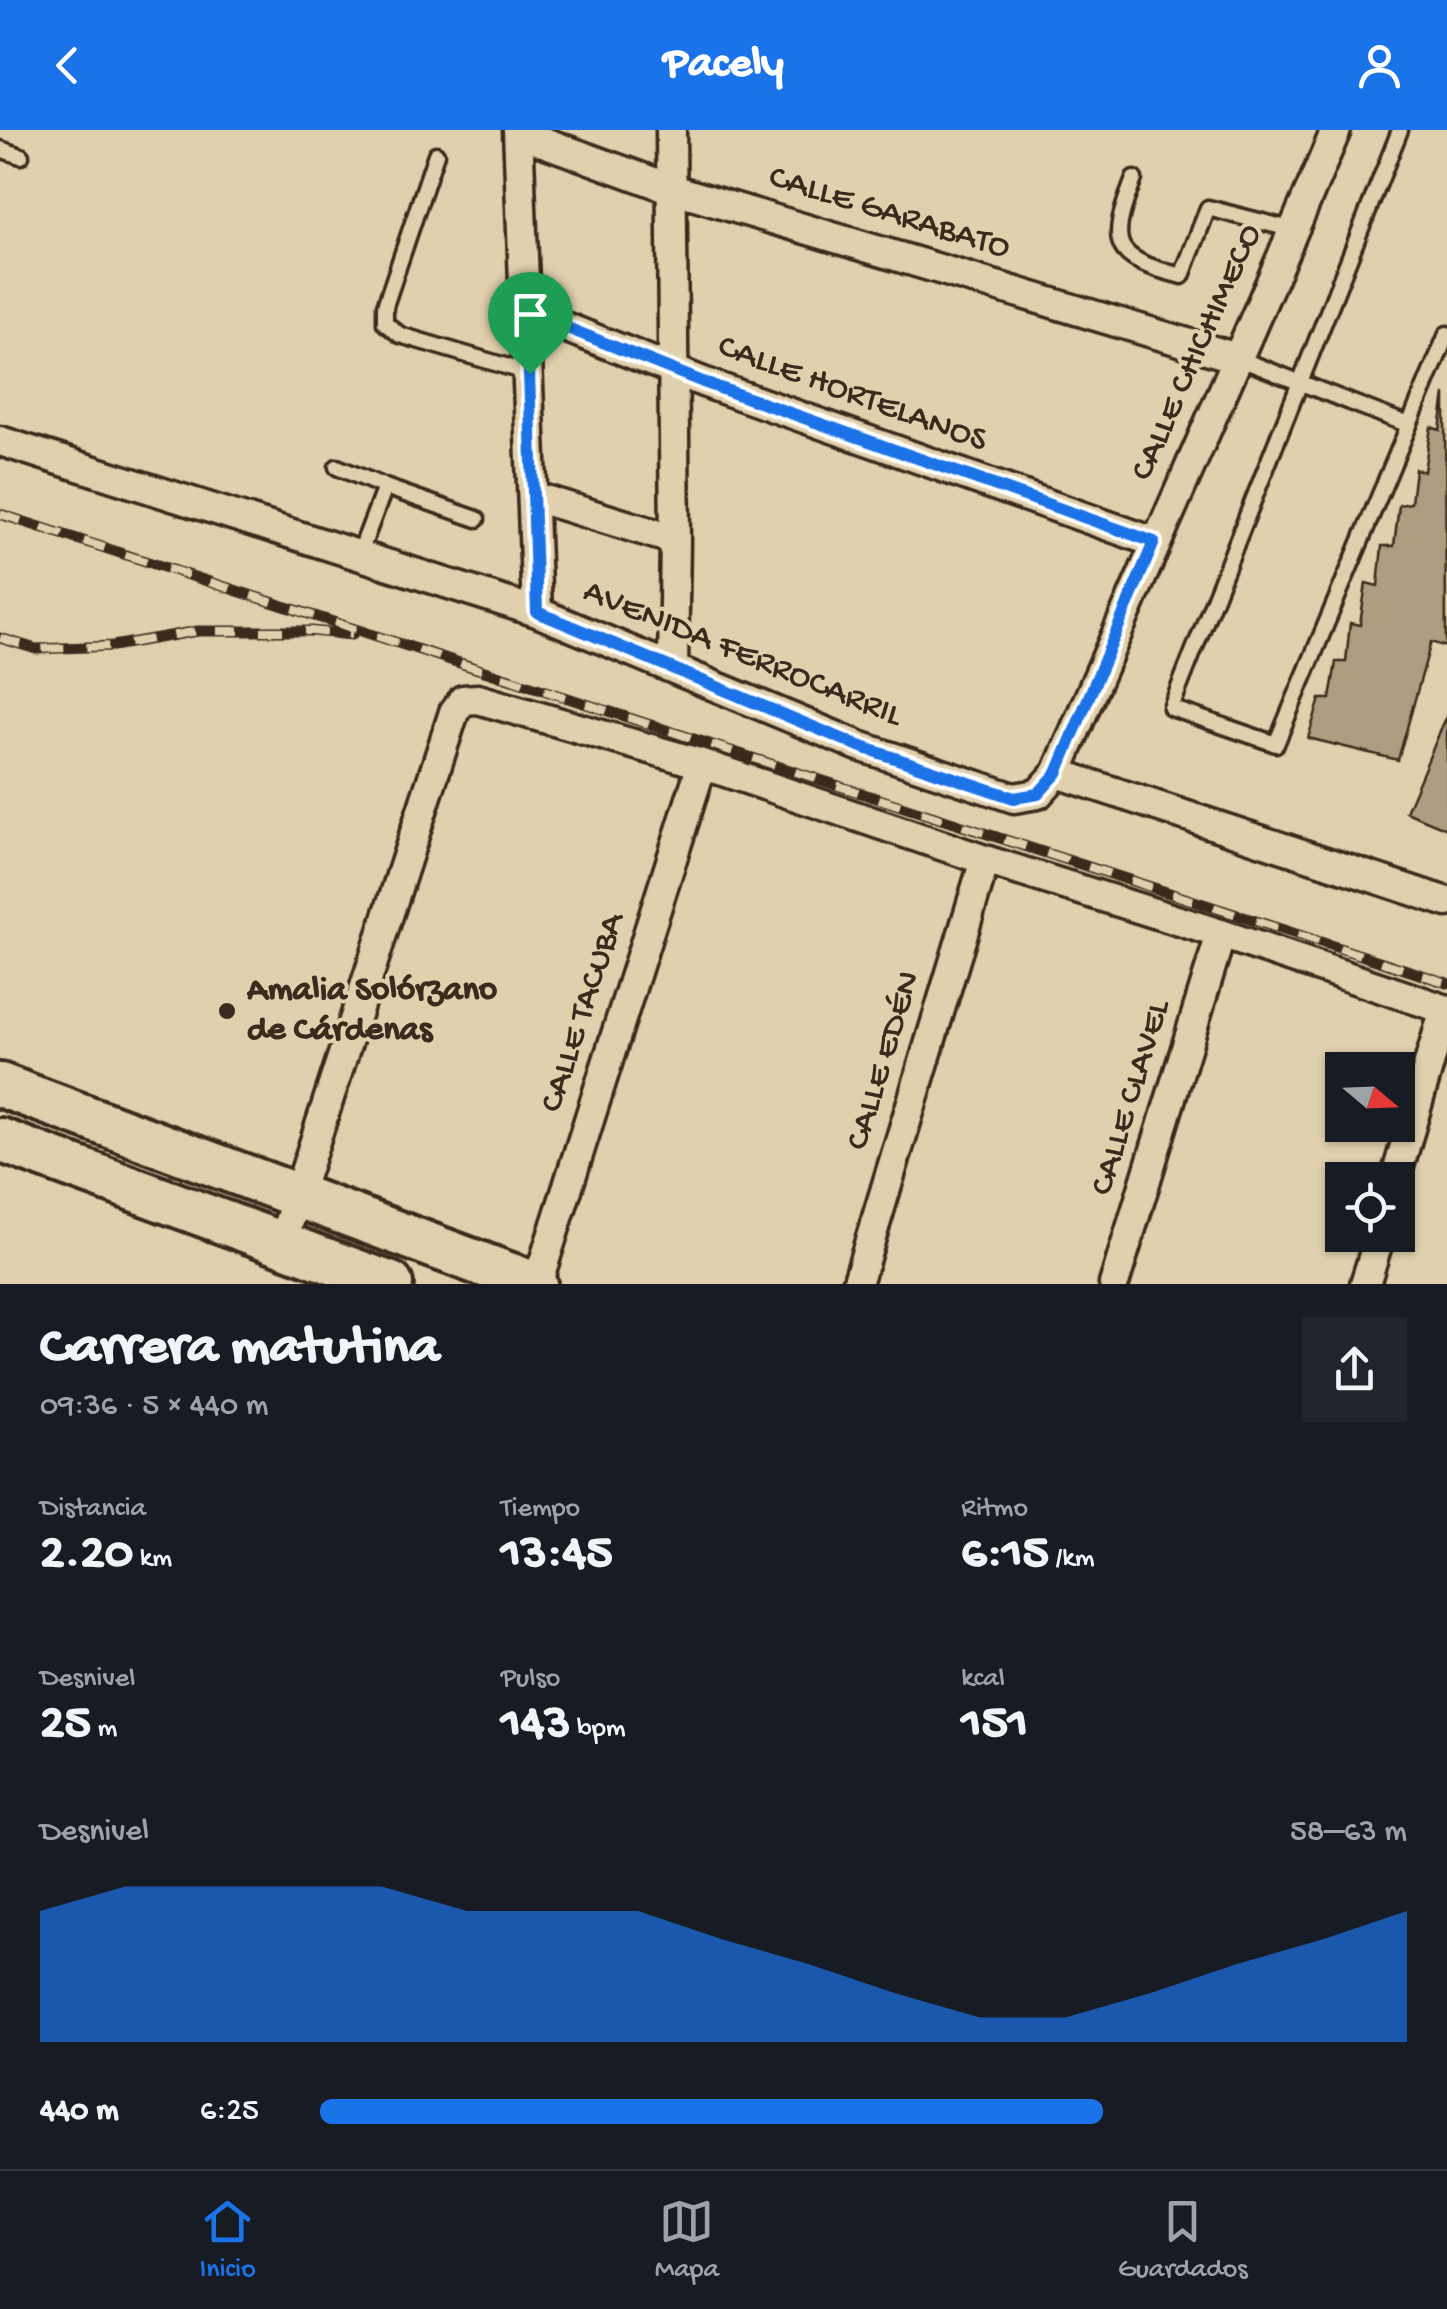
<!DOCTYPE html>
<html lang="es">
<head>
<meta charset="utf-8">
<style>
  body { margin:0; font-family:"Gochi Hand",sans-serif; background:#20242c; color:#f1f3f6; height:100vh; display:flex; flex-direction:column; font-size:38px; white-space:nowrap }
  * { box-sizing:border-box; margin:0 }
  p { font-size:32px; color:#9ea1a6 }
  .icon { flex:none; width:55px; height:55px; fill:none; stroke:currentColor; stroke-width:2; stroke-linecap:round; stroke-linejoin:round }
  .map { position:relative; height:1154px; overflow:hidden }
  .panel { display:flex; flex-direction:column; background:#171b24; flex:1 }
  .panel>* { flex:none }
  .needle { width:65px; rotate:109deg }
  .controls { position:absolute; left:1325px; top:922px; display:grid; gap:20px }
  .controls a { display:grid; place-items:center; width:90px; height:90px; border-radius:0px; background:#171b24; box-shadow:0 2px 8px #0004; font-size:50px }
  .pin { position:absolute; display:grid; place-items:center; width:85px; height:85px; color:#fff; margin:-102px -42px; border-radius:50% 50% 50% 0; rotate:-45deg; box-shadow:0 0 10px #0007 }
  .pin .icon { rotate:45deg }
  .round { display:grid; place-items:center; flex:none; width:105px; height:105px; border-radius:0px; background:#20242c }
  .headline { display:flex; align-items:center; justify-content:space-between; height:170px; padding:0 40px }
  h1 { font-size:55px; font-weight:800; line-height:75px }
  .metrics { display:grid; grid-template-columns:repeat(3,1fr); gap:15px; height:170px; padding:10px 40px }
  .metrics div { display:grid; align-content:center }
  .metrics b { font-size:50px; font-weight:800 }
  .metrics small { font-size:28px; font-weight:400 }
  .metrics p { font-size:28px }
  .chart { height:280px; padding:20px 40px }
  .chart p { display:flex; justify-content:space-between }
  .chart svg { width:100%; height:180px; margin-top:10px; fill:#1a73e8; opacity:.7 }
  ul { padding:0 40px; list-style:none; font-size:32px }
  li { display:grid; grid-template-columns:160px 120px 1fr; align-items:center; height:75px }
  li i { height:25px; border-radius:12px; background:#1a73e8 }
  header { display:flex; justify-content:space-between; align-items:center; height:130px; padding:0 40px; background:#1a73e8; color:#fff; font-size:45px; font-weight:800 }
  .menu { display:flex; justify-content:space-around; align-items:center; height:140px; border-top:2px solid #363941; background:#171b24; font-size:28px; color:#9ea1a6 }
  .menu a { display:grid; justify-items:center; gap:5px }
  .menu .active { color:#1a73e8 }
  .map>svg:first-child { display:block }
</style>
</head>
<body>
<header><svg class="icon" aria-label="back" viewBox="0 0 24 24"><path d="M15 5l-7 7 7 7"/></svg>Pacely<svg class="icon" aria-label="person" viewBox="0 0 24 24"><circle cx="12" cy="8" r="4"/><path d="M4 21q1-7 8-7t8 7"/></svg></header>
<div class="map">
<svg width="1447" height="1154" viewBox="0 0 1447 1154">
  <rect width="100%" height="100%" fill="#e1d0ad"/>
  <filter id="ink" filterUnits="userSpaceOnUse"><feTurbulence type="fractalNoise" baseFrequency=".01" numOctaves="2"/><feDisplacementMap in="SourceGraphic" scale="20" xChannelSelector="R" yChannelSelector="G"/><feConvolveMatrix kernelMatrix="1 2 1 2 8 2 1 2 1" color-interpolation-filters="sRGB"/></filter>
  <g filter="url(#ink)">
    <path fill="#ae9d80" stroke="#3b2a1e" stroke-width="2.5" d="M1445,264L1446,517L1431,512L1398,630L1308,608L1320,569H1330L1336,532H1346L1350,493L1360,495L1366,453L1378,456L1382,416H1394L1399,375L1411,373L1415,339L1424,341L1431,297L1440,300Z
      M1447,585V699L1406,682Z"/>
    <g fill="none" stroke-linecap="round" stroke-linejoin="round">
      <g stroke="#3b2a1e" stroke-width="21">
        <path id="service" d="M1400,0L1171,578L1276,614L1447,204
          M0,19L21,26
          M436,24L385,176V193L400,205L529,243
          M1134,49C1108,115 1111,128 1182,146L1208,78L1294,100
          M1240,229L1409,295
          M337,337L385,357L359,425
          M385,357L477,389"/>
      </g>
      <g stroke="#3b2a1e" stroke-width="35">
        <path id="minor" d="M518,0L537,482
          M671,0L675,410L673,537
          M519,3L672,59L1240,229
          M527,182L703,252L1154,412
          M0,311L537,482L859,616L1014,668L1038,664L1057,643C1148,427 1246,215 1336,0
          M535,367L675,410
          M1057,643L1447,772
          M1395,1050L1445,879
          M282,1113L454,582L463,570L478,569L702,634L985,730L1221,804L1447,880
          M537,1154L702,634
          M857,1154L985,730
          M1114,1154L1221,804
          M1365,1154L1380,1105"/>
      </g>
      <g stroke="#3b2a1e" stroke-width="50">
        <path id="primary" d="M0,955L535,1154
          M0,1010L391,1154"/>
      </g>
      <use href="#service" stroke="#e1d0ad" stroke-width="14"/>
      <use href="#minor" stroke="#e1d0ad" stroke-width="28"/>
      <use href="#primary" stroke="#e1d0ad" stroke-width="42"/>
      <g stroke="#3b2a1e" stroke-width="11">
        <path id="rail" d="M0,384L1447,853
          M0,508L36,519L113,516L198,501H312L352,505"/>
      </g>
      <use href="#rail" stroke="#e1d0ad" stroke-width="8" stroke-dasharray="22" stroke-linecap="butt"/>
    </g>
  </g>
  <g fill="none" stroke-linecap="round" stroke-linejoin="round" filter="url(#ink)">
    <g stroke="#fff" stroke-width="20">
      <path id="route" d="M527,182L703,252L1154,412L1057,643L1038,664L1014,668L859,616L537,482Z"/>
    </g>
    <use href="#route" stroke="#1a73e8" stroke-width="12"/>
  </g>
  <circle fill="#3b2a1e" stroke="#e1d0ad" stroke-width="4" cx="227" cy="881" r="10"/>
  <g text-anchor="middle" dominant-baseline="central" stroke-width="8" stroke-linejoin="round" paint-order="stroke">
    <g font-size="35" fill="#3b2a1e" stroke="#e1d0ad">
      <text transform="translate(889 84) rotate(17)">CALLE GARABATO</text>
      <text transform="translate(1198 223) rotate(-66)">CALLE CHICHIMECO</text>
      <text transform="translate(852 265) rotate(20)">CALLE HORTELANOS</text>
      <text transform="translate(742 525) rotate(22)">AVENIDA FERROCARRIL</text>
      <text transform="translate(584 883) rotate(-72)">CALLE TACUBA</text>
      <text transform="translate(885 931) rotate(-73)">CALLE EDÉN</text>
      <text transform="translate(1132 968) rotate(-73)">CALLE CLAVEL</text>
    </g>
    <g font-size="35" font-weight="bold" fill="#3b2a1e" stroke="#e1d0ad" text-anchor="start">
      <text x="247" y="861">Amalia Solórzano<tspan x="247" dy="40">de Cárdenas</tspan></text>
    </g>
  </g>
</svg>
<div class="controls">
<a><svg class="needle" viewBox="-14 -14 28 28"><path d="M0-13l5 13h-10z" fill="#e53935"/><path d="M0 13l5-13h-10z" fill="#9ea1a6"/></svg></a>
<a><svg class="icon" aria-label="locate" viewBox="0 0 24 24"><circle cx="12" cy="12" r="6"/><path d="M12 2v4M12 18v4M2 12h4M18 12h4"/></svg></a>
</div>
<div class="pin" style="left:530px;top:244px;background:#1e9e55"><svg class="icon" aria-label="arrive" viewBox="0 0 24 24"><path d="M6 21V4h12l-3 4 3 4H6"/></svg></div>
</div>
<section class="panel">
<div class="headline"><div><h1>Carrera matutina</h1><p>09:36 · 5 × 440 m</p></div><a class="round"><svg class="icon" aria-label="share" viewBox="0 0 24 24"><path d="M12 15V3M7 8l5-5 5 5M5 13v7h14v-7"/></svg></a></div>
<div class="metrics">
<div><p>Distancia</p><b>2.20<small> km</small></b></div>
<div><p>Tiempo</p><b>13:45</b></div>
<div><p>Ritmo</p><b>6:15<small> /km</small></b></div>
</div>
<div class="metrics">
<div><p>Desnivel</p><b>25<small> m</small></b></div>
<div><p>Pulso</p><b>143<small> bpm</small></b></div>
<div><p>kcal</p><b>151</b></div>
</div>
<div class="chart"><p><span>Desnivel</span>58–63 m</p>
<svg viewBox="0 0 160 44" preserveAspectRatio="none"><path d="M0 44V12L10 6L20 6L30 6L40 6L50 12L60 12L70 12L80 19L90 25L100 32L110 38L120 38L130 32L140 25L150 19L160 12V44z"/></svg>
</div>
<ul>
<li><b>440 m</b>6:25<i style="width:72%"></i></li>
</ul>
</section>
<nav class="menu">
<a class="active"><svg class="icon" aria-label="home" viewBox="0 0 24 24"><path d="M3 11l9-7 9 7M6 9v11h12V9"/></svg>Inicio</a>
<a><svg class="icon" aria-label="map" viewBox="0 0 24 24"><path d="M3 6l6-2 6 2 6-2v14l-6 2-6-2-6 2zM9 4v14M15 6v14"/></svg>Mapa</a>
<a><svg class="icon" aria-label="saved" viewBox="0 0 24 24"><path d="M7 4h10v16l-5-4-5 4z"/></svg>Guardados</a>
</nav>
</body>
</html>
